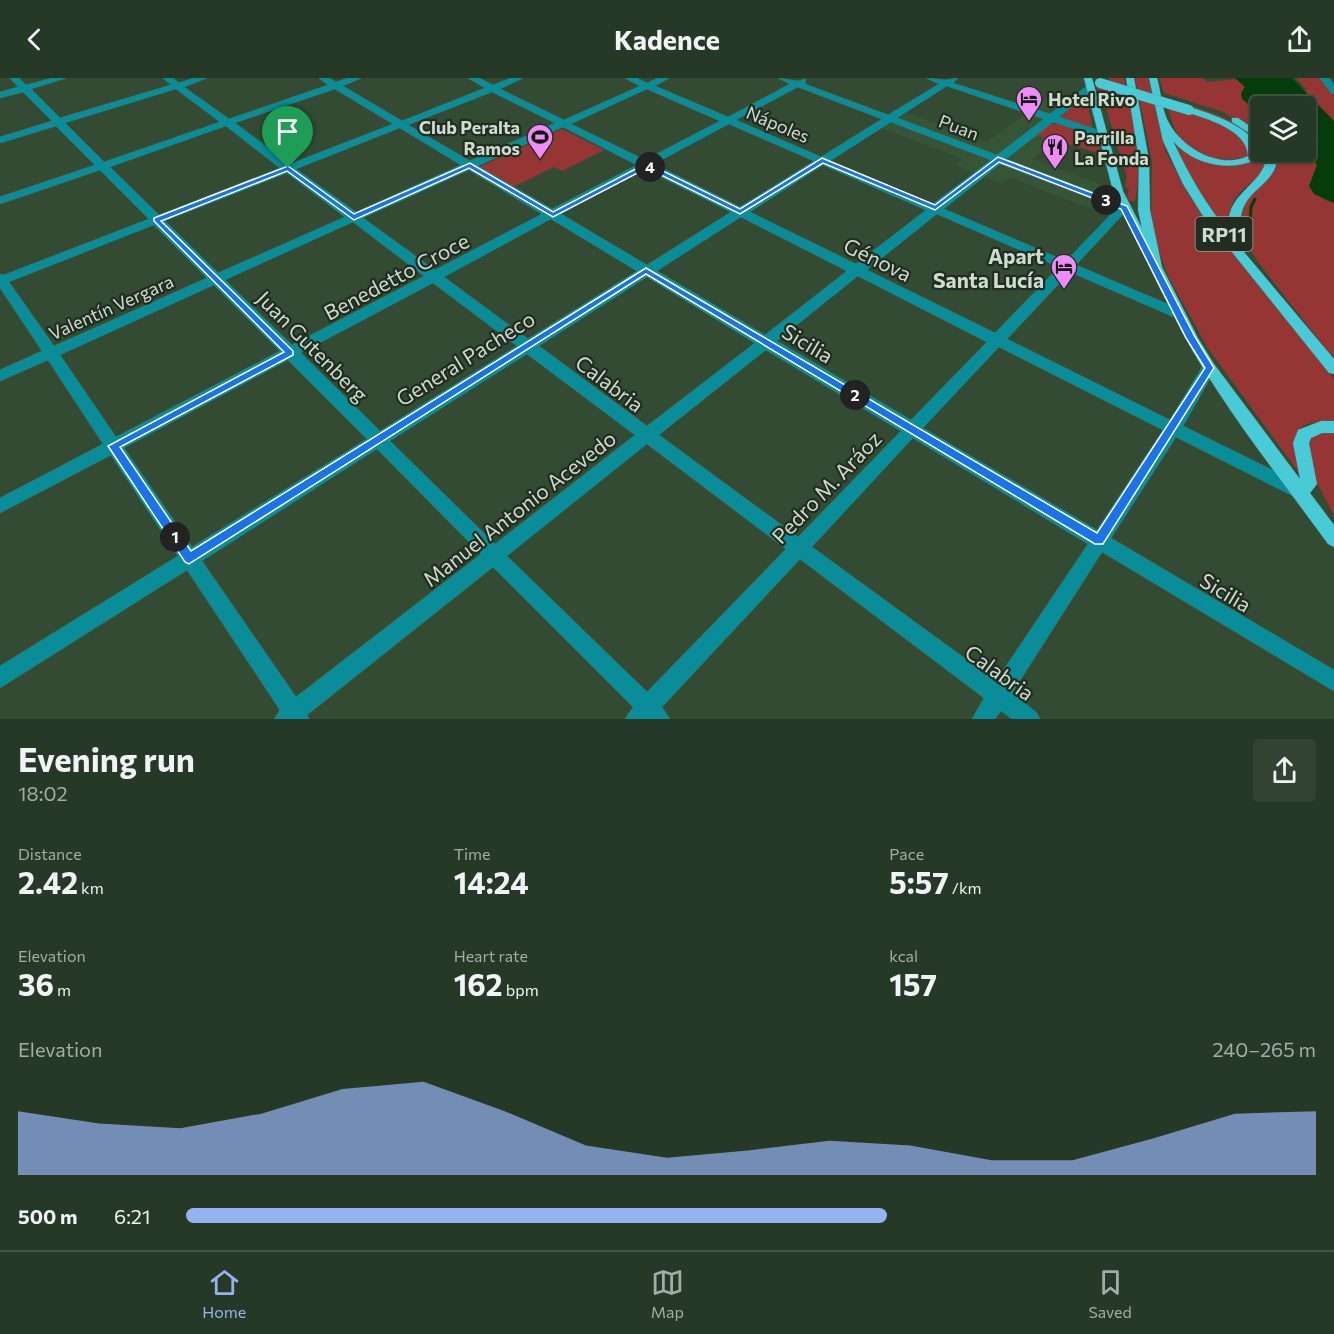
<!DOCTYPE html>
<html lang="en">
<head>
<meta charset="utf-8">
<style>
  body { margin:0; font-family:Commissioner,sans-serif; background:#324332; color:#f1f3f6; height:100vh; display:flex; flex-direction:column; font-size:22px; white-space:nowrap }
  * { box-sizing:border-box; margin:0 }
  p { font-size:20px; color:#a4aca7 }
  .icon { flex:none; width:33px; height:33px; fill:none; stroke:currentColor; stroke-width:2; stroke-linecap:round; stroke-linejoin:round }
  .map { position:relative; height:641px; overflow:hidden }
  .sheet { display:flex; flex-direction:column; background:#263826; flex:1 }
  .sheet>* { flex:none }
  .tools { position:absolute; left:1250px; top:18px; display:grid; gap:12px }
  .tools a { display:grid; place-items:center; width:66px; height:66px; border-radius:6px; background:#263826; box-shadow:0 2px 4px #0004,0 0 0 2px #425243; font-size:30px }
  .pin { position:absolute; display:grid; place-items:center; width:51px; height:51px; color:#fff; margin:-62px -26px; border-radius:50% 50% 50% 0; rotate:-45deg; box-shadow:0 0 6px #0007 }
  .pin .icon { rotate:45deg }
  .km { position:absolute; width:30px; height:30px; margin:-15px; border-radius:50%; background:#222; color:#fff; font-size:16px; line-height:30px; text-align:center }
  .round { display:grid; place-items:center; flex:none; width:63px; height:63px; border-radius:6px; background:#324332 }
  .headline { display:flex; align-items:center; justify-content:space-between; height:102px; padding:0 18px }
  h1 { font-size:33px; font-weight:700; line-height:45px }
  .stats { display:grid; grid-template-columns:repeat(3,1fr); gap:9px; height:102px; padding:6px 18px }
  .stats div { display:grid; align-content:center }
  .stats b { font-size:30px; font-weight:700 }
  .stats small { font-size:16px; font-weight:400 }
  .stats p { font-size:16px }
  .chart { height:168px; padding:12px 18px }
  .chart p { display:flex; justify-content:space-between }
  .chart svg { width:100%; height:108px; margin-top:6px; fill:#95b2f1; opacity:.7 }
  ul { padding:0 18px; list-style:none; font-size:20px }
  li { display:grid; grid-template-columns:96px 72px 1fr; align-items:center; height:45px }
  li i { height:15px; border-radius:8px; background:#95b2f1 }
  header { display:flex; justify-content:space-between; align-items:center; height:78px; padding:0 18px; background:#263826; font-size:27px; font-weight:700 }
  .dock { display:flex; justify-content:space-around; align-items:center; height:84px; border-top:2px solid #425243; background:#263826; font-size:16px; color:#a4aca7 }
  .dock a { display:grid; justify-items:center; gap:3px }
  .dock .selected { color:#95b2f1 }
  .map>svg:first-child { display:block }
</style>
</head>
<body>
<header><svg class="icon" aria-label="back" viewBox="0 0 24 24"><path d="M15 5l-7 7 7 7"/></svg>Kadence<svg class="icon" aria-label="share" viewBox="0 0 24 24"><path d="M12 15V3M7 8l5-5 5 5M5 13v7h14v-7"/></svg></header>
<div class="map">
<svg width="1334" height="641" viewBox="0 0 1334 641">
  <rect width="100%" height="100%" fill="#334b33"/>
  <path fill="#365436" d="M1050,18L1071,25L1033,55L1054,63L1033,81L1118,113L1124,129L1114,140L1009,99L1001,106L955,87L962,81L877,48L902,33L987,64Z"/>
  <path fill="#953634" d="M1094,0L1109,3L1108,0H1124C1132,40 1144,82 1135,123H1130L1127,118L1129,111L1125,109L1127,99L1101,14L1097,11L1096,7L1100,3Z
    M1135,0H1148L1166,74L1189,117L1216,155H1210L1218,157L1334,301V346C1286,338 1294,365 1302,399L1207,269L1168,198L1157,168L1151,138L1152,83Z
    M1159,0H1203L1207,4L1237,1L1245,9L1242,21L1260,35V56L1223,34L1164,15Z
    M1296,0H1320L1334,18V43L1304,13L1307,12Z
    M1082,21L1087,23L1093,51L1060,39Z
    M1188,27C1215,35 1239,44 1260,62V74H1268C1275,95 1242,106 1234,123C1229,131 1230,142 1228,151L1224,149C1204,123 1185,94 1174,63C1177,66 1181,70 1185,72C1200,80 1246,92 1258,79V74L1241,53L1189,30Z
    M1167,28C1194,36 1244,44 1249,78C1229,85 1202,82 1185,67C1175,58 1171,40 1167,28Z
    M1050,46H1060L1096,58L1102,76L1036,57Z
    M562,51L604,72L562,93L554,89L513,109L479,89Z
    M1305,56L1320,64L1309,74L1317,87L1309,108L1325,122L1334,125V281L1264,192L1245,165L1239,148L1243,124L1276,90L1278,81L1276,74H1305Z
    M1334,352V438L1308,387L1305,365L1316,354Z"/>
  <path fill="#043d0b" d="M1235,0H1292L1334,43V125L1314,116L1309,108L1317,87L1309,74L1312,68L1319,64L1305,56V28H1260V35L1242,21L1241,15L1245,9Z"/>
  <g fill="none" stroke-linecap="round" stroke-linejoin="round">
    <path stroke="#043d0b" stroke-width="3" d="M1250,145L1251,129L1255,121"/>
    <g stroke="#526852" stroke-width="1">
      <path id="minor" d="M10,0H19L26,7L52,0H66L31,11L60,40L171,7L163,0H173L179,5L194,0H207L184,9L229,41L328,7L319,0H329L336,4L348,0H361L343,8L402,43L485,10L468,0H479L493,7L511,0H523L500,11L564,42L640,8L625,0H637L647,5L658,0H669L655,8L728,39L790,6L778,0L797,3L806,1L805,6L888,37L939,6L926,0L945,2L958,0L953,5L1050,36L1088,7H1094V11L1059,39L1107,55V59H1099L1053,44L1006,81L1128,127V131L1076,187L1184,233L1186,236L1179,240L1174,239L1070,194L1007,261L1170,342L1204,286H1214L1216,290L1183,348L1305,408L1307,413L1305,418L1299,420L1293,418L1176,359L1111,460L1334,592V613L1102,474L1012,615L1036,634L1040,641H1012L1001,633L995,641H972L984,620L800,481L662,629L670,641H625L633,629L493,489L307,637L309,641H274L280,632L187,492L0,610V588L178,478L111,377L0,435V420L103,366L48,282L0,303V292L42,273L0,210V196L4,197L149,141L100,92L0,126V119L95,87L56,48L0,65V59L52,43L23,14L0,20V14L18,9ZM947,8L1044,41L997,77L897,40ZM798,9L882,41L821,79L736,42ZM176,11L220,44L104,84L65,45ZM335,11L393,46L290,86L235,45ZM647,11L720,43L645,82L571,46ZM492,14L555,45L470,83L408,47ZM891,44L991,82L933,126L830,83ZM729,46L814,83L740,129L654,86ZM226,48L280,90L159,137L110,89ZM563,49L637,87L552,131L478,88ZM400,50L461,87L356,134L296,91ZM1000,86L1117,130L1066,183L944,131ZM823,87L926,132L856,186L750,134ZM645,91L731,134L647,187L561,136ZM469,92L542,136L435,192L363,140ZM287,95L345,139L218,195L165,143ZM937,136L1059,189L995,255L867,192ZM741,139L847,193L765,257L657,193ZM551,141L637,193L528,261L444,199ZM353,144L424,198L292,267L225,202ZM154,147L207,200L54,268L9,204ZM858,198L987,264L911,342L777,263ZM647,199L755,265L647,348L539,268ZM433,205L517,268L380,353L301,275ZM214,207L280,273L116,359L60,277ZM999,269L1163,352L1097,452L923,350ZM766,272L901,353L798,459L659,357ZM527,276L635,357L495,466L390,363ZM288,282L367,361L192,469L124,370ZM913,360L1088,466L996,603L812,469ZM647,366L786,471L647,614L507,478ZM377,371L481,476L296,619L202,483Z
        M1320,0H1329L1334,7V16L1331,15Z"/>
    </g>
    <g stroke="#526852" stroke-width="1">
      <path id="major" d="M1084,0H1092L1123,113L1142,150L1138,132L1139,82L1126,0H1134L1149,82L1150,132L1162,189L1198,260L1214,286L1300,401L1293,365L1298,352L1321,343H1334V355H1322L1311,360L1309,365L1317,406L1310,415L1334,447V469L1328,466C1273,390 1211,315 1170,230C1161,212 1151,195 1147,176L1141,172L1113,113Z
        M1149,0H1157C1161,14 1162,33 1169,45C1182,70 1220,92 1248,78C1247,51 1206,41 1186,34L1184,32L1189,29C1210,35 1266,53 1257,81C1230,95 1192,86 1173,63C1189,97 1206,127 1230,156C1220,114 1267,109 1267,74H1277C1281,116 1222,108 1247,171L1244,174L1334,281V296L1329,295L1203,138L1183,106L1163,63Z
        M1232,40H1238L1260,55V62L1232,44Z"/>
    </g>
    <use href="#minor" fill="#098e99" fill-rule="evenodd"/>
    <use href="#major" fill="#48cad7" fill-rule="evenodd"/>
    <g stroke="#526852" stroke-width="10" stroke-linecap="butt">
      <path id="major-bridge" d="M1100,5L1189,32"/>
    </g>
    <use href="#major-bridge" stroke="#48cad7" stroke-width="10"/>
  </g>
  <path fill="#1a73e8" stroke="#fff" stroke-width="1.5" fill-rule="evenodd" d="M822,80L935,127L998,79L1127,128L1195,259L1214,290L1103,466H1095L646,196L189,486L185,484L108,368L284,274L154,143V140L288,88L354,136L470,85L553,134L647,85L740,131ZM999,84L1121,131L1186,260L1205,290L1097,455L646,190L191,473L120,369L293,277V273L161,143L287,93L354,142L469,90L553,139L647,90L740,136L823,85L935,132Z"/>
  <defs>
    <g id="hotel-pin" transform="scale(1.35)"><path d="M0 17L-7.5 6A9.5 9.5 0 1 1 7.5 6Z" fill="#ef8bf7" stroke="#222d22"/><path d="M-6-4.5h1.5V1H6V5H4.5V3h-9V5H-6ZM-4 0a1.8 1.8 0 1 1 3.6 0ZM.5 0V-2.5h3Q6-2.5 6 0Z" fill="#111"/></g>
    <g id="stadium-pin" transform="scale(1.35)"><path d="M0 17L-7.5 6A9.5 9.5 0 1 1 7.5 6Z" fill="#ef8bf7" stroke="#222d22"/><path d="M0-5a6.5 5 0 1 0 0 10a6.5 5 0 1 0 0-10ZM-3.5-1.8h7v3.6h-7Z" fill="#111"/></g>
    <g id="restaurant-pin" transform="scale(1.35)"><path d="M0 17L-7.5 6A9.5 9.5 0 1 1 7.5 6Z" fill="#ef8bf7" stroke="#222d22"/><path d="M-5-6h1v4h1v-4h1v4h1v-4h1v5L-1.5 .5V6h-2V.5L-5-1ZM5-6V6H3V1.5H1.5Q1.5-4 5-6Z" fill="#111"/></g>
  </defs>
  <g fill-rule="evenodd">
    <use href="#hotel-pin" x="1029" y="21"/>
    <use href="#stadium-pin" x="540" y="59"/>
    <use href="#restaurant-pin" x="1055" y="69"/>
    <use href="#hotel-pin" x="1064" y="189"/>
  </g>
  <g text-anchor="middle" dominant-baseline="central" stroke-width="4.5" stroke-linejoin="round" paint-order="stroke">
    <g font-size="18" font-weight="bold" fill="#cddccd" stroke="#222d22" text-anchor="start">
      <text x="1048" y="21">Hotel Rivo</text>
      <text x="520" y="49" text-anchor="end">Club Peralta<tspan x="520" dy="21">Ramos</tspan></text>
      <text x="1074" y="59">Parrilla<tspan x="1074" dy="21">La Fonda</tspan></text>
    </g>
    <g font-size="18" fill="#cddccd" stroke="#222d22">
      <text transform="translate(778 46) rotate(23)">Nápoles</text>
      <text transform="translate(959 49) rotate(21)">Puan</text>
      <text transform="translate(111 229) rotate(-24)">Valentín Vergara</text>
    </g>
    <rect fill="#222d22" stroke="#9aa89a" stroke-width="1.5" x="1195.5" y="139" width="57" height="34" rx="4.5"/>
    <g font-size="20" font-weight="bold" fill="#cddccd">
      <text x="1224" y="156">RP11</text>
    </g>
    <g font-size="21" font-weight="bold" fill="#cddccd" stroke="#222d22" text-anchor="end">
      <text x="1044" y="177">Apart<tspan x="1044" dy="24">Santa Lucía</tspan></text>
    </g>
    <g font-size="21" fill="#cddccd" stroke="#222d22">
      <text transform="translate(878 181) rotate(26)">Génova</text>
      <text transform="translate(396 198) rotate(-28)">Benedetto Croce</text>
      <text transform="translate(808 265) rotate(31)">Sicilia</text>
      <text transform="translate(313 268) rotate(45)">Juan Gutenberg</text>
      <text transform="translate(465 280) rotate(-32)">General Pacheco</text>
      <text transform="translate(610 305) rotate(37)">Calabria</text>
      <text transform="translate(826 409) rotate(-46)">Pedro M. Aráoz</text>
      <text transform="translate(519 430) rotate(-38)">Manuel Antonio Acevedo</text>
      <text transform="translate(1226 514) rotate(31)">Sicilia</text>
      <text transform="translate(1000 594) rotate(36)">Calabria</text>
    </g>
  </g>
</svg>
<div class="tools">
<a><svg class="icon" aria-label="layers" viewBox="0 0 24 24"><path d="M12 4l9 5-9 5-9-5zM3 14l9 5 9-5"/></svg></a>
</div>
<div class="pin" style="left:288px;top:90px;background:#1e9e55"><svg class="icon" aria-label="arrive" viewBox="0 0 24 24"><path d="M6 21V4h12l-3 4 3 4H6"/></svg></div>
<b class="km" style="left:175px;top:459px">1</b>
<b class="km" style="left:855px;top:317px">2</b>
<b class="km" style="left:1106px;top:122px">3</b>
<b class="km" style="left:650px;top:89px">4</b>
</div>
<section class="sheet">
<div class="headline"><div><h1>Evening run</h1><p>18:02</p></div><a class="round"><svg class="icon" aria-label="share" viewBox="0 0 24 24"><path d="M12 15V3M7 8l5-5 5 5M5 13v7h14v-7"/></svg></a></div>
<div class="stats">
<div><p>Distance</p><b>2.42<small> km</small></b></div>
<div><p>Time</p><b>14:24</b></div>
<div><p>Pace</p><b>5:57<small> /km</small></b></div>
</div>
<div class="stats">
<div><p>Elevation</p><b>36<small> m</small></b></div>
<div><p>Heart rate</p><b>162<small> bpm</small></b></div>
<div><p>kcal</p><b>157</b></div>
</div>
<div class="chart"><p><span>Elevation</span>240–265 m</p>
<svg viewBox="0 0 160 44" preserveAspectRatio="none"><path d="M0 44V18L10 23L20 25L30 19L40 9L50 6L60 18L70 32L80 37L90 34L100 30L110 32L120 38L130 38L140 29L150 19L160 18V44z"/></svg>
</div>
<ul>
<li><b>500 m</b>6:21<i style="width:62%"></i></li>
</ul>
</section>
<nav class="dock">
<a class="selected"><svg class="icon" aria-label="home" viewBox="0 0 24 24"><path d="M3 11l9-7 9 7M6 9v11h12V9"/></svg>Home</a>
<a><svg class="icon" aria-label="map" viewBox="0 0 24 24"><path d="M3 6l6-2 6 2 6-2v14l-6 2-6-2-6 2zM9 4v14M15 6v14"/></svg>Map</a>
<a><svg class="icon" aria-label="saved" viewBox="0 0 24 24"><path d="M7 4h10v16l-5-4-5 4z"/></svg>Saved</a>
</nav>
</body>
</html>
